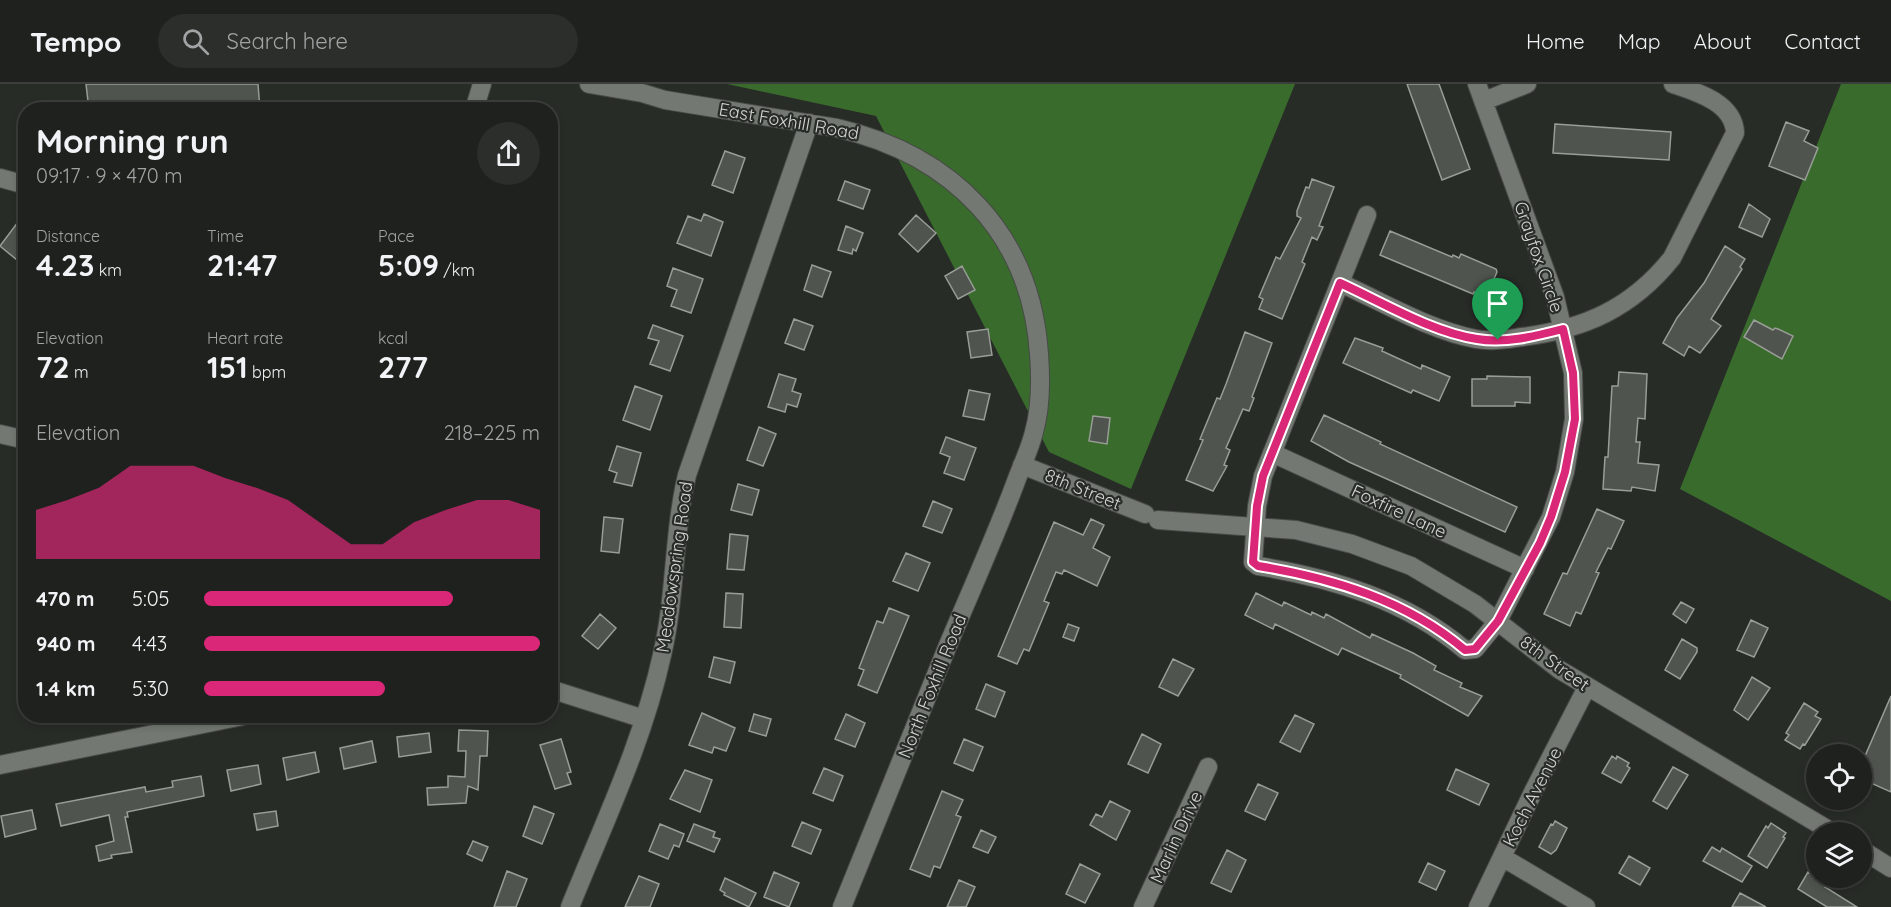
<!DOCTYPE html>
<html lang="en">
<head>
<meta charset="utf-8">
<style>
  body { margin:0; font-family:Quicksand,sans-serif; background:#2b2e2a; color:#f1f3f6; height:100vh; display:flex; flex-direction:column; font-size:22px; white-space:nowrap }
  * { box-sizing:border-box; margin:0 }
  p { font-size:20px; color:#a1a3a4 }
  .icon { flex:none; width:33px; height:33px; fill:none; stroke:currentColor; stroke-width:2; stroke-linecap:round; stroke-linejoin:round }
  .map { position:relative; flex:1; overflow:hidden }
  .sheet { position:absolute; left:18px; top:18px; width:540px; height:621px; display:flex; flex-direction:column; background:#1e211d; border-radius:24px; box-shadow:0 3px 9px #0003,0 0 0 2px #3c3e3b }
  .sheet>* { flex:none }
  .fabs { position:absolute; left:1806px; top:660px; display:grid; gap:12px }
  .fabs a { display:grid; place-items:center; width:66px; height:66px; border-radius:50%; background:#1e211d; box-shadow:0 3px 9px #0003,0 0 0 2px #3c3e3b; font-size:30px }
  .pin { position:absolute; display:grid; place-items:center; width:51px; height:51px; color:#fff; margin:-62px -26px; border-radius:50% 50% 50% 0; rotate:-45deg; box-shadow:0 0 6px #0007 }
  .pin .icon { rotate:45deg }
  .round { display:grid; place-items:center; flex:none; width:63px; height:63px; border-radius:32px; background:#2b2e2a }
  .headline { display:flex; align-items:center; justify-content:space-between; height:102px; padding:0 18px }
  h1 { font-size:33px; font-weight:700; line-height:45px }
  .stats { display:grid; grid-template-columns:repeat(3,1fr); gap:9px; height:102px; padding:6px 18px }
  .stats div { display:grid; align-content:center }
  .stats b { font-size:30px; font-weight:700 }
  .stats small { font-size:16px; font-weight:400 }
  .stats p { font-size:16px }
  .chart { height:168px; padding:12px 18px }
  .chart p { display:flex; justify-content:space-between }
  .chart svg { width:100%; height:108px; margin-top:6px; fill:#db2777; opacity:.7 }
  ul { padding:0 18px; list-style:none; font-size:20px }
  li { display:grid; grid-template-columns:96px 72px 1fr; align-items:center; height:45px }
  li i { height:15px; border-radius:8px; background:#db2777 }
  header { display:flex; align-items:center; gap:36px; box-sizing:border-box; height:84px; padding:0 30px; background:#1e211d; border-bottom:2px solid #3c3e3b }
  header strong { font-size:28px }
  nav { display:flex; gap:33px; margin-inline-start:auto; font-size:21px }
  .search { width:420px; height:54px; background:#2b2e2a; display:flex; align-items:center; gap:15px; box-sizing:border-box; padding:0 21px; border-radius:33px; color:#a1a3a4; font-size:22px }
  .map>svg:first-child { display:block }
</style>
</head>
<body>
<header>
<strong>Tempo</strong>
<div class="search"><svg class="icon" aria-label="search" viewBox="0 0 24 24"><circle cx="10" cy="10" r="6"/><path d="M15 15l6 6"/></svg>Search here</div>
<nav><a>Home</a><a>Map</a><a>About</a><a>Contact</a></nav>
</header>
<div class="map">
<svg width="1891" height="823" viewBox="0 0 1891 823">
  <rect width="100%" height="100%" fill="#282c27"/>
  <path fill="#396b2d" d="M727,0H1295L1131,405L1049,368L876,32Z
    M1841,0H1891V517L1680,405Z"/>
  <path fill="#4f544e" stroke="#989d96" stroke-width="1.5" d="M86,0H258L260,26H170L169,18L89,26Z
    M1407,0H1439L1470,85L1442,96Z
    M1786,38L1809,47L1804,57L1818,64L1805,96L1769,82Z
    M1555,40L1671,48L1669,76L1553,69Z
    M725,67L745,74L733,109L712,101Z
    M1312,95L1334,103L1319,142L1323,143L1317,156L1312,153L1302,178L1305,180L1282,235L1259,225L1263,215L1259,213L1276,173L1280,175L1301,134L1297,132V127L1306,103L1309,104Z
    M845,97L870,106L863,125L838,116Z
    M1749,120L1770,135L1762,153L1739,143Z
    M704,130L723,138L711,172L677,159L688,132L701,137Z
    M916,131L936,149L918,168L899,150Z
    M18,138L26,144V166L17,176L0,162Z
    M846,142L863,149L856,167L853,165L852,170L838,166Z
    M1390,147L1452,173L1453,171L1459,174L1461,170L1496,185L1497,188L1486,213L1474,208L1473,210L1380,171Z
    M1725,162L1745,175L1740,183L1742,185L1711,235L1721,242L1700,269L1689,262L1684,272L1663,259L1677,234L1704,199Z
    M812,181L831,188L822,213L804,206Z
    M962,182L975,206L958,215L945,192Z
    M673,184L703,195L691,229L671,222L677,206L667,202Z
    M794,235L813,242L804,266L785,259Z
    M1754,236L1773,246L1775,244L1778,245L1793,252L1782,275L1744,253Z
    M653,241L683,252L670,287L650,280L659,257L648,254Z
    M988,245L992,271L971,274L967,248Z
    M1245,248L1272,259L1252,313L1254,314L1249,327L1243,325L1226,364L1230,366L1224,381L1227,382L1213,407L1186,396L1203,356L1200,355L1217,314L1220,315L1226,300Z
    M1355,254L1383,264L1382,267L1421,285L1422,281L1450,293L1439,317L1413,306L1411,309L1343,279Z
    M1619,288L1647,290L1645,335L1638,334L1636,358H1640L1638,379L1659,381L1655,407L1632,403L1631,407L1603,405L1605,373H1608L1612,302H1618Z
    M779,290L796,295L792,307L801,310L797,323L787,320L785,328L768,323Z
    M1487,292L1530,293V319L1515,318V322H1472V295H1487Z
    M635,302L662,312L650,346L623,336Z
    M969,306L990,310L984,336L963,332Z
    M1324,331L1381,358L1380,360L1517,423L1505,448L1349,378L1311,357Z
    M1093,332L1110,334L1107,360L1089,357Z
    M759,343L776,350L763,382L747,376Z
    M946,353L976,364L964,396L944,389L950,373L940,369Z
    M617,362L641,369L632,402L614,398L617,389L609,386Z
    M738,400L759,406L752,431L731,426Z
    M933,417L952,425L942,449L923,442Z
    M1597,425L1624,437L1611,465L1608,464L1596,488L1599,489L1581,530L1576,528L1570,542L1544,530L1563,489L1567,490Z
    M604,433L623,435L619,469L601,467Z
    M1091,435L1104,441L1093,464L1110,473L1097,502L1064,486L1062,490L1056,488L1044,517L1049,519L1029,567L1024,565L1017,580L998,572L1054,438L1083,451Z
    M730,450L748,452L744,486L727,485Z
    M906,469L930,479L918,507L893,497Z
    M726,509L743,510L741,544L724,543Z
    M1256,509L1282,522L1284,518L1311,531L1312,528L1324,534L1326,530L1370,554L1372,550L1413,569L1436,582L1434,586L1462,599L1460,603L1482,612L1468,632L1400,594L1401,591L1342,564L1338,571L1275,540L1273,545L1245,531Z
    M1681,518L1694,525L1686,539L1673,530Z
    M889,524L909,532L877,609L858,601L864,586L859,584L877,537L883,539Z
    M600,530L616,544L598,565L582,552Z
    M1751,536L1768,544L1754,573L1737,566Z
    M1068,540L1079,544L1074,557L1063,553Z
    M1682,555L1697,564V568L1680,595L1665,586Z
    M714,573L735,578L730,599L709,593Z
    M1173,575L1194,585L1178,612L1159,603Z
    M1752,593L1770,604L1748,636L1734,626Z
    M986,600L1005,608L995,633L976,625Z
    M1891,612V708L1862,695V679Z
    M1804,619L1818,628L1815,632L1821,635L1805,661L1803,660L1800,665L1785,656L1789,651L1786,649Z
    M702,629L735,644L726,667L714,663L712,669L689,661Z
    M754,630L771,635L766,652L749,647Z
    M846,630L865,639L855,663L835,655Z
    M1295,631L1314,640L1300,668L1280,658Z
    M459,646L488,647L487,672H480L478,706L468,702L466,719L428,721L427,704L448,703V692L465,693L466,667H458Z
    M429,649L431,668L399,673L397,653Z
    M1142,650L1161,660L1148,689L1128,680Z
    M561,655L571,688L567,689L571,700L555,705L540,661Z
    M964,655L983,663L973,687L954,679Z
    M372,657L376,678L344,685L340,664Z
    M315,668L319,688L287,696L283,674Z
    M1612,672L1616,675L1617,672L1629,679L1627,682L1630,684L1621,699L1602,689Z
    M258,681L261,700L231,707L227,686Z
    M1673,683L1688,691L1667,725L1653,717Z
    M824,684L843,692L833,717L813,709Z
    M1456,685L1489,700L1479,721L1447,706Z
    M685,686L712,696L700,728L670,715Z
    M201,692L204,712L127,728L128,733H125L132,768L111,771L112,774L99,777L96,762L114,757L109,731L61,742L56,720L145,703L146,708L173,703L172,697Z
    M1258,700L1278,709L1265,736L1245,727Z
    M942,707L963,716L956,731L961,733L940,784L934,782L930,793L910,785Z
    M1110,717L1130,727L1116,756L1090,741L1096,730L1102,733Z
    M534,722L554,730L542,760L523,752Z
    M32,726L36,745L5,753L1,732Z
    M276,727L278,742L257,746L254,730Z
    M1555,737L1567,744L1556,766L1551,770L1539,763L1551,740L1553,741Z
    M802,738L821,746L811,770L792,762Z
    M1771,739L1786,749L1783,753L1785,754L1767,784L1748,772L1766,742L1768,744Z
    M660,740L684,750L679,763L674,761L668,775L649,767Z
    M694,740L715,748L713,753L720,755L714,768L687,757Z
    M981,746L996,753L988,769L973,763Z
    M473,757L488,763L482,777L467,770Z
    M1712,763L1720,768L1722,764L1752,782L1742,798L1703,777Z
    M1227,766L1246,776L1231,808L1211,799Z
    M1629,772L1650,784L1640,801L1619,789Z
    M1428,779L1445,787L1436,806L1419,798Z
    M1080,780L1100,790L1085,819L1066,810Z
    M507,787L527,795L516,823H494Z
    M774,788L799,799L789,823L764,813Z
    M1808,788L1827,800L1825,803L1857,823H1827L1798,805Z
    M639,792L659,800L650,823H625Z
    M725,794L756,809L749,823L724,811L725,809L720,806Z
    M959,796L975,803L966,823H947Z
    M1740,809L1766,823H1732Z"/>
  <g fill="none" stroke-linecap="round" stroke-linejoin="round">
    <g stroke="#474a46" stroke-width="20">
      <path id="minor" d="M589,0L642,9L665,16L837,44C952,71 1031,149 1039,270C1041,296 1041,323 1034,348C1030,365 1021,383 1015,400C994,456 969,511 946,566C911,652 877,738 842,823
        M1484,17L1527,0
        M474,26L482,0
        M0,94L26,101
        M1367,131L1263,392L1257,422L1253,478L1258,482C1332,494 1406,516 1465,566L1475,565L1498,537L1551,433L1565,388L1574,335L1573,289L1555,213L1477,0
        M1340,199C1383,218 1429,246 1476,255C1491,258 1507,255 1522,253C1585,245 1632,224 1672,174L1735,49C1734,19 1697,8 1673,0
        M0,350L26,356
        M1272,369L1525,485
        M1022,381L1145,430
        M1158,436L1296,446L1352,460L1411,482L1475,520L1560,586L1832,748
        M550,605L644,635
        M0,681L243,632
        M1862,766L1891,784
        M1502,773L1586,823
        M570,823C603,741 643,658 662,571C676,512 673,450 687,391L809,39
        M1143,823L1208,683
        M1478,823L1534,706L1587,603"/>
    </g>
    <use href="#minor" stroke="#737872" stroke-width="18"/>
  </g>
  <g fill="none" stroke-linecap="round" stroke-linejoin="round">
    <g stroke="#fff" stroke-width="12">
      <path id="route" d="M1340,199C1382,218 1431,248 1477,255C1505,260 1536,252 1563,245L1573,289L1575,335L1565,388L1551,433L1540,459L1498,537L1475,565L1465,566C1406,516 1332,494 1258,482L1253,478L1257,422L1263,392Z"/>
    </g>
    <use href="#route" stroke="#db2777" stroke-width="8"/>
  </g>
  <g text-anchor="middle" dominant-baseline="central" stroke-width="4.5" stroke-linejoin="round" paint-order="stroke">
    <g font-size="18" fill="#d2d5d2" stroke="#282c27">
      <text transform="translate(789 37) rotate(10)">East Foxhill Road</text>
      <text transform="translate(1539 173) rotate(71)">Grayfox Circle</text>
      <text transform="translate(1083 405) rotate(22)">8th Street</text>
      <text transform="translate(1399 427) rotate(25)">Foxfire Lane</text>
      <text transform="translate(674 483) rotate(-82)">Meadowspring Road</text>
      <text transform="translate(1555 579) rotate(36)">8th Street</text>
      <text transform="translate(932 602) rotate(-68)">North Foxhill Road</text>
      <text transform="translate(1532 713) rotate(-63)">Koch Avenue</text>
      <text transform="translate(1176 753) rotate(-65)">Marlin Drive</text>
    </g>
  </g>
</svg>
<div class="fabs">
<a><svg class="icon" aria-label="locate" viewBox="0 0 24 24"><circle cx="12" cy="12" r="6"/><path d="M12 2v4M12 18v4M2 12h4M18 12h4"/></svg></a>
<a><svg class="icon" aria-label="layers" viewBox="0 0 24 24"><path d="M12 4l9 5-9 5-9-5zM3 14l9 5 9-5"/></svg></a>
</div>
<div class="pin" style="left:1498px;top:256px;background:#1e9e55"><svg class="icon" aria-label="arrive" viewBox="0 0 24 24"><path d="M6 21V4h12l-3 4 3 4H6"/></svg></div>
<section class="sheet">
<div class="headline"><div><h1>Morning run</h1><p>09:17 · 9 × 470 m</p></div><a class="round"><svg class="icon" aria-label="share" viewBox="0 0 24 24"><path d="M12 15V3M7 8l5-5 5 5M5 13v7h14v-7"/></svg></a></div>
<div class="stats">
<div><p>Distance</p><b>4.23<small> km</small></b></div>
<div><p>Time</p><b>21:47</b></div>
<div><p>Pace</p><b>5:09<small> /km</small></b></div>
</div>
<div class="stats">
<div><p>Elevation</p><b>72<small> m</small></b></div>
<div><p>Heart rate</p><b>151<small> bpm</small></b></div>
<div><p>kcal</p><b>277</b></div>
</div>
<div class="chart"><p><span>Elevation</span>218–225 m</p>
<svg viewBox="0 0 160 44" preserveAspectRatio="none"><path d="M0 44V24L10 20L20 15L30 6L40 6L50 6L60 11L70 15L80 20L90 29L100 38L110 38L120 29L130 24L140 20L150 20L160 24V44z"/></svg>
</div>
<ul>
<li><b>470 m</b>5:05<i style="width:74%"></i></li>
<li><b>940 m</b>4:43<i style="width:100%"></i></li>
<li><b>1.4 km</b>5:30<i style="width:54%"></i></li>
</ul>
</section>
</div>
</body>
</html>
